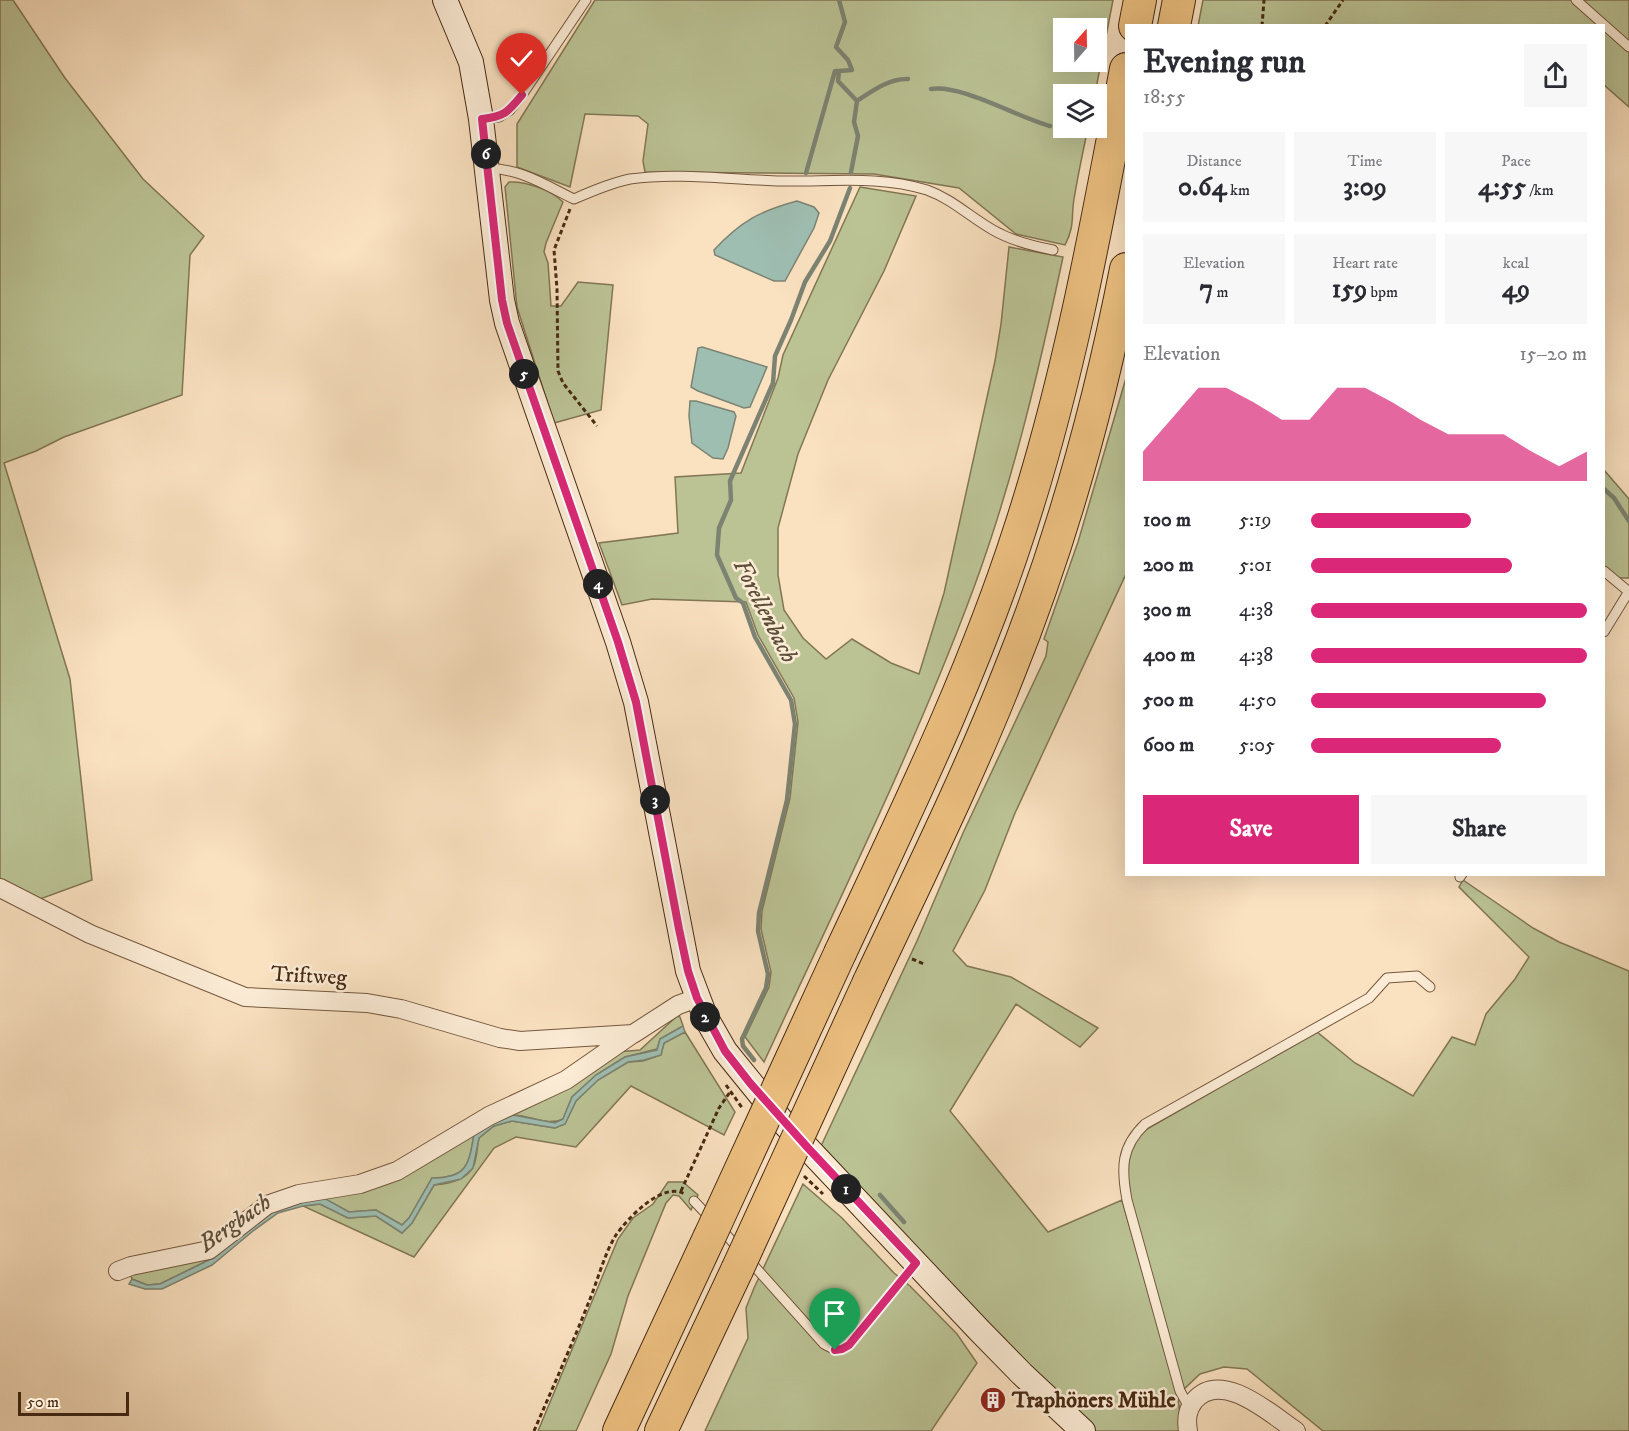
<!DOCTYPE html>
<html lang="en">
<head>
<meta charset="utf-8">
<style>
  body { margin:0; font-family:"IM FELL DW Pica",serif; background:#f7f7f7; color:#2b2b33; height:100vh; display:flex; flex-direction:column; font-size:22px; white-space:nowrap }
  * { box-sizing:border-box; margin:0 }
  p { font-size:20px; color:#7c7c81 }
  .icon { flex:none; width:33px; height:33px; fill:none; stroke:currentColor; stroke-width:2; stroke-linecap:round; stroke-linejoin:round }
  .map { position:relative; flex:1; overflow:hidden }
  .sheet { position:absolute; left:1125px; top:24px; width:480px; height:852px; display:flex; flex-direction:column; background:#fff; border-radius:0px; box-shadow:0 6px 24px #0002 }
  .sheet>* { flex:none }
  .needle { width:39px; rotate:20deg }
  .fabs { position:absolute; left:1053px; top:18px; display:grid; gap:12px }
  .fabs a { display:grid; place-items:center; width:54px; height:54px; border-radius:0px; background:#fff; box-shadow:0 6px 24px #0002; font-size:30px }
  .scale { position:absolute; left:18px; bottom:15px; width:111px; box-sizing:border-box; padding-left:6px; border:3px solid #482a13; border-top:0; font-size:16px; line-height:21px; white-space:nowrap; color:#482a13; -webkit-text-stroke:4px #fcecd6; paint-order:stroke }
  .pin { position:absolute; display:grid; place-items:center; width:51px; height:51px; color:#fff; margin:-62px -26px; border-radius:50% 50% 50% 0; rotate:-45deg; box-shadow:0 0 6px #0007 }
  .pin .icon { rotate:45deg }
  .km { position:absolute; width:30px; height:30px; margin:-15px; border-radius:50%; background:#222; color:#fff; font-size:16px; line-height:30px; text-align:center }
  .round { display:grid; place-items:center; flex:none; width:63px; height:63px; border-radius:0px; background:#f7f7f7 }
  .head { display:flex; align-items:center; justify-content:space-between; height:102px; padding:0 18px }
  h1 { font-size:33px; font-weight:700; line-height:45px }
  .stats { display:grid; grid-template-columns:repeat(3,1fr); gap:9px; height:102px; padding:6px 18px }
  .stats div { display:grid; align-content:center; border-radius:0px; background:#f7f7f7; text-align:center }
  .stats b { font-size:26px; font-weight:700 }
  .stats small { font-size:16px; font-weight:400 }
  .stats p { font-size:16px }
  .chart { height:168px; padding:12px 18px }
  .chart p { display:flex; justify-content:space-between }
  .chart svg { width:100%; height:108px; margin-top:6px; fill:#db2777; opacity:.7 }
  .button { display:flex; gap:12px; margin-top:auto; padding:12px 18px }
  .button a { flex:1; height:69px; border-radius:0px; background:#db2777; color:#fff; font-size:24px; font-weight:700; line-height:69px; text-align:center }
  .button a+a { background:#f7f7f7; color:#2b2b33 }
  ul { padding:0 18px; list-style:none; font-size:20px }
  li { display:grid; grid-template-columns:96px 72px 1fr; align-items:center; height:45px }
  li i { height:15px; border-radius:8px; background:#db2777 }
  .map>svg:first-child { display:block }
</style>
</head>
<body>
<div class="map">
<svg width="1629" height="1431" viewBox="0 0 1629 1431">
  <rect width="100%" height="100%" fill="#fae1c0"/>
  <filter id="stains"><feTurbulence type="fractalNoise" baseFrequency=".00333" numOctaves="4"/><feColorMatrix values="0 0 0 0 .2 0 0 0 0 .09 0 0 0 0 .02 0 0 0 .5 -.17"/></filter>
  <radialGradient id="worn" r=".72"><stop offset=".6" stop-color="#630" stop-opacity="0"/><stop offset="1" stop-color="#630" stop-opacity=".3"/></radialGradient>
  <path fill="#bbc395" stroke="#827654" stroke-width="1.5" fill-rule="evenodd" d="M0,0H13L65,78L143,179L204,236L190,255L182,395L64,437L36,451L4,463L70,679L92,880L32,902L0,884Z
    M595,0H1113L1095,94H1064V128H1088C1083,151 1078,175 1074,199C1071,217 1075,226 1065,245L1016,234L959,188L874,174L645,172L643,161L648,124L638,116L585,114L570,187L517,167V124ZM1064,28H1096V62H1064Z
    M1203,0H1629V107L1604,85V26H1198Z
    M509,182C526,181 551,190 563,202L546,243L544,252L548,263L551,306H561L578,282L613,285L601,410L554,423L517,307L505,187Z
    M860,187L916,196L884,271L828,380L798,454L778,528V575L784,610L803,638L826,659L852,639L891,663L919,674L944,593L995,361L1001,324L1009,247L1063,257C1039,370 1013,482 973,590C913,751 836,906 764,1062L745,1037L769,987L771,972L761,929L762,911L790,798L798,722L794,698L758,635L746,602L652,599L622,605L599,543L678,533L675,477L741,473L778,378L783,355Z
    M1126,378V574L1015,813L985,890L953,951L967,966L1011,977L1098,1028L1080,1047L1016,1004L950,1111L1048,1232L1122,1200L1178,1397L1182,1431H1095L1016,1356L821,1146L917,941L963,833L1046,656L1048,642L1044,639L1078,542Z
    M1604,470L1629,499V578H1619L1604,567Z
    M1463,880L1533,928L1559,942L1629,971V1431H1323L1247,1369L1224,1367L1200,1374L1183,1390L1129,1193C1127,1169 1126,1145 1147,1129L1317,1032L1355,1063L1413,1096L1452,1037L1475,1045L1486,1014L1515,979L1529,957L1459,887Z
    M677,1016L680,1017L683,1026L660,1039L657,1049L625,1057L596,1075L572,1097L563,1119C546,1127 529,1114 511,1115C496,1117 485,1124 474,1134C469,1165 467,1178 432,1178L409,1218L402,1225L376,1210L349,1212L323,1198L301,1200L275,1208L248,1227L211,1259L160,1284L147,1285L132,1279L130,1274L209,1255L267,1211L293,1199L358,1189L387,1180L413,1167L490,1120L568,1082L617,1052L640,1050Z
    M685,1032L735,1112L724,1135L631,1086L576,1147L516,1137L494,1148L414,1257L303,1206L320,1204L348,1218L376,1216L402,1233L412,1223L434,1185C448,1184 466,1181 473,1167C477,1160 477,1147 479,1138L494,1126L512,1121L555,1128L565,1124L576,1101L598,1080L628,1062L643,1061L661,1055L664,1043Z
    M668,1182H683L698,1195L691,1210L679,1196L673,1195L666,1203L628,1296L611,1354L576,1431H538L618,1239L633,1218L653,1204Z
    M803,1184L842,1218L894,1273L910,1286L957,1334L977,1363L931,1431H705L748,1338L746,1308L754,1288Z"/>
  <path fill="#9ebeb2" stroke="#7c8372" stroke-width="1.5" d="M797,201L814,207L819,213L814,228L785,281H774L715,255L714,250C741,221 760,211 797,201Z
    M702,347L767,367L750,407L744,408L698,391L691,387L698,348Z
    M690,401H696L734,412L736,416L728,448L723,459L713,458L692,443L689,416Z
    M683,1026L685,1032L664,1043L661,1055L644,1060L628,1062L598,1080L576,1101L565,1124L555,1128L512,1121L494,1126L479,1138L473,1168L461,1179L434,1185L412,1223L402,1233L376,1216L348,1218L320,1204L303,1206L278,1213L253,1231L212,1265L162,1289H145L129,1284L132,1279L147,1285L160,1284L211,1259L248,1227L275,1208L324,1198L349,1212L376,1210L402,1225L409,1218L432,1178C467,1178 469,1165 474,1134L490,1120L513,1115L555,1123L563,1119L572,1097L596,1075L625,1057L657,1050L660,1039Z"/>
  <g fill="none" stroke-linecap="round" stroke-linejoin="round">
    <path stroke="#7c8372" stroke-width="4.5" d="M839,0L845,22L836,47L848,60L852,70L839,71L838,81L857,101L854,122L858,136L851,172
      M931,89C961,84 1017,117 1050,126
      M857,101C872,91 890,78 908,79
      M806,173L835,71H839
      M1604,489L1614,498L1629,521
      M754,1060L743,1046L742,1039L766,988L768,974L758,931L759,913L787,800L795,724L791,700L755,637L743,603L736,598L717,555L719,528L731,500L730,481L773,383L775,356L791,320L805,282L830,241L850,188
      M880,1195L904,1222"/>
    <g stroke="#74583e" stroke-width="11">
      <path id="service" d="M1576,0L1629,47
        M481,119L499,117L510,110L522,95L586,0
        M487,169C518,167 547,186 574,199C592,191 611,183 630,179C677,172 734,180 781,181C829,182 880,175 927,190C952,199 970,217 993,230C1012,241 1032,246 1053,250
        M1604,571L1628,591
        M1604,632L1629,591
        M1460,877L1462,874
        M694,1201L711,1219
        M721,1229L824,1344C834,1350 839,1352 849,1345L915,1265
        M1189,1407L1180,1391L1127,1200C1121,1168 1121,1147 1145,1124L1369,998L1387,978L1417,976L1430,987"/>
    </g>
    <g stroke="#74583e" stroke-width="20">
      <path id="minor" d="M0,888L90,934L245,997L367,1003L401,1009L500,1038L520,1041L633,1034L678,1005L697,998
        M118,1271L131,1266L209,1250L267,1205L299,1194L360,1184L397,1171L489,1116L566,1080L631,1035
        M1188,1431C1186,1419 1187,1410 1194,1401C1221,1368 1272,1415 1296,1431"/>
    </g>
    <g stroke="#482a13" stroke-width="26">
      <path id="secondary" d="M445,0L471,62L481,119L502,300L507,323L618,642L636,702L688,971L705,1016L725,1051L781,1120L978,1329L1022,1374L1083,1431"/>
    </g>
    <g stroke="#482a13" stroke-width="34">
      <path id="motorway" d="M1135,26L1140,0
        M1174,26L1179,0
        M841,951C906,812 973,675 1020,529C1069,379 1097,224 1126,69
        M869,982C917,880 967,779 1008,675C1061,544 1099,407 1126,269
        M619,1431L709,1238
        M661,1431L737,1270"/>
    </g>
    <path stroke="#482a13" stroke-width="3" stroke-dasharray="4.5 3" stroke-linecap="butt" d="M1262,26L1264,0
      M1325,26L1343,0
      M570,209L554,250L557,289L558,371L563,383L597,426
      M912,959L924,964
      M726,1085L743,1109
      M804,1176L823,1194
      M681,1191L719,1108L730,1092
      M534,1431C552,1389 571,1347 588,1304C597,1283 604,1254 616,1235C627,1219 664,1179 686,1195"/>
    <use href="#service" stroke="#fcecd6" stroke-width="9"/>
    <use href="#minor" stroke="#fcecd6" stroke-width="18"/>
    <use href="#secondary" stroke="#fcecd6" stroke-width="24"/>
    <use href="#motorway" stroke="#edc080" stroke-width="32"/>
    <g stroke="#482a13" stroke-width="34" stroke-linecap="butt">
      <path id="motorway-bridge" d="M709,1238L841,951
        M737,1270L869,982"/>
    </g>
    <use href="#motorway-bridge" stroke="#edc080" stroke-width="32"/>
  </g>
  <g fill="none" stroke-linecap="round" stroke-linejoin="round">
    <g stroke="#fff" stroke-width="12">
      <path id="route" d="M522,95C508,112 504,117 482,119L502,300L507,323L618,642L636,702L679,929L688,971L697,998L725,1051L750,1083L808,1148L916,1263L849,1345L842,1349L835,1350"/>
    </g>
    <use href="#route" stroke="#db2777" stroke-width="8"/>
  </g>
  <defs>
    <g id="building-disc" transform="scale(1.35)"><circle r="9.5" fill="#8f2418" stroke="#fcecd6"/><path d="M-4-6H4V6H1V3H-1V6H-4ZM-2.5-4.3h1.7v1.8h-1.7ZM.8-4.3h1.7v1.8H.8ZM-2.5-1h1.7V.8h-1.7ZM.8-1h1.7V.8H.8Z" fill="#fff"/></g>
  </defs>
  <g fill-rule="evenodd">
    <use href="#building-disc" x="993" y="1400"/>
  </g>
  <g text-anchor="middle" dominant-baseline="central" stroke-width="5" stroke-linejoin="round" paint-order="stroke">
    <g font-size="22" fill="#482a13" stroke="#fcecd6">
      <text transform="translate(309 976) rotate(3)">Triftweg</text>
    </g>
    <g font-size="22" font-weight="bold" fill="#482a13" stroke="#fcecd6" text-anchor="start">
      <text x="1012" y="1400">Traphöners Mühle</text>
    </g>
    <g font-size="24" font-style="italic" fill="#5e4f3b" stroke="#fcecd6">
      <text transform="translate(765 611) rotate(63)">Forellenbach</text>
      <text transform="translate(235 1223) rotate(-35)">Bergbach</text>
    </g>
  </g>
  <rect width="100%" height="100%" filter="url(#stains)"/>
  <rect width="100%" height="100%" fill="url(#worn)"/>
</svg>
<div class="fabs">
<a><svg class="needle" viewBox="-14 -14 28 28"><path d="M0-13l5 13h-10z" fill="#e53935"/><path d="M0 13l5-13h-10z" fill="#7c7c81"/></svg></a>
<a><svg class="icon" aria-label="layers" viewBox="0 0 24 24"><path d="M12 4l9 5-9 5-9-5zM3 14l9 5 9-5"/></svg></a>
</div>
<div class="scale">50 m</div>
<div class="pin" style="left:835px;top:1350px;background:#1e9e55"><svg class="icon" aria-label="arrive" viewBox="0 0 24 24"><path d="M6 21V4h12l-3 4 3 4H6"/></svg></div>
<div class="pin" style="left:522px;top:95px;background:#d93025"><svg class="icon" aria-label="check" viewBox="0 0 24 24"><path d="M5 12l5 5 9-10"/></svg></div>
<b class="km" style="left:846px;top:1189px">1</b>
<b class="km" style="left:705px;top:1017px">2</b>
<b class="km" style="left:655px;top:800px">3</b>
<b class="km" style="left:598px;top:584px">4</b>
<b class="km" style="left:524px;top:374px">5</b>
<b class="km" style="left:486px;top:154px">6</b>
<section class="sheet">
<div class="head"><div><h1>Evening run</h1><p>18:55</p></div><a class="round"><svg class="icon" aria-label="share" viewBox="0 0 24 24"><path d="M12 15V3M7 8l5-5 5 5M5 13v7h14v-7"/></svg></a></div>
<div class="stats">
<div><p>Distance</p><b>0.64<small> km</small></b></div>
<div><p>Time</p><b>3:09</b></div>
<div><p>Pace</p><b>4:55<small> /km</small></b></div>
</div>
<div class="stats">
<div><p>Elevation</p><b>7<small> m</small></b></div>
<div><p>Heart rate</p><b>159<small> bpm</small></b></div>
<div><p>kcal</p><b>49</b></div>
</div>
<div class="chart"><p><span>Elevation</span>15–20 m</p>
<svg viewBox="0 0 160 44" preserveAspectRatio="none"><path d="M0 44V32L10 19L20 6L30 6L40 12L50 19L60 19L70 6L80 6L90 12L100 19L110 25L120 25L130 25L140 32L150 38L160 32V44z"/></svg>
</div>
<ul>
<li><b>100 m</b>5:19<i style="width:58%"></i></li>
<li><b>200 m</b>5:01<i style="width:73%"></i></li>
<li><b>300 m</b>4:38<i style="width:100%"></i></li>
<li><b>400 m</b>4:38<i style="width:100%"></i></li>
<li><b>500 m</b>4:50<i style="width:85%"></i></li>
<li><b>600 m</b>5:05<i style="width:69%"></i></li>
</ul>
<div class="button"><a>Save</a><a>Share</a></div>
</section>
</div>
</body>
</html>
